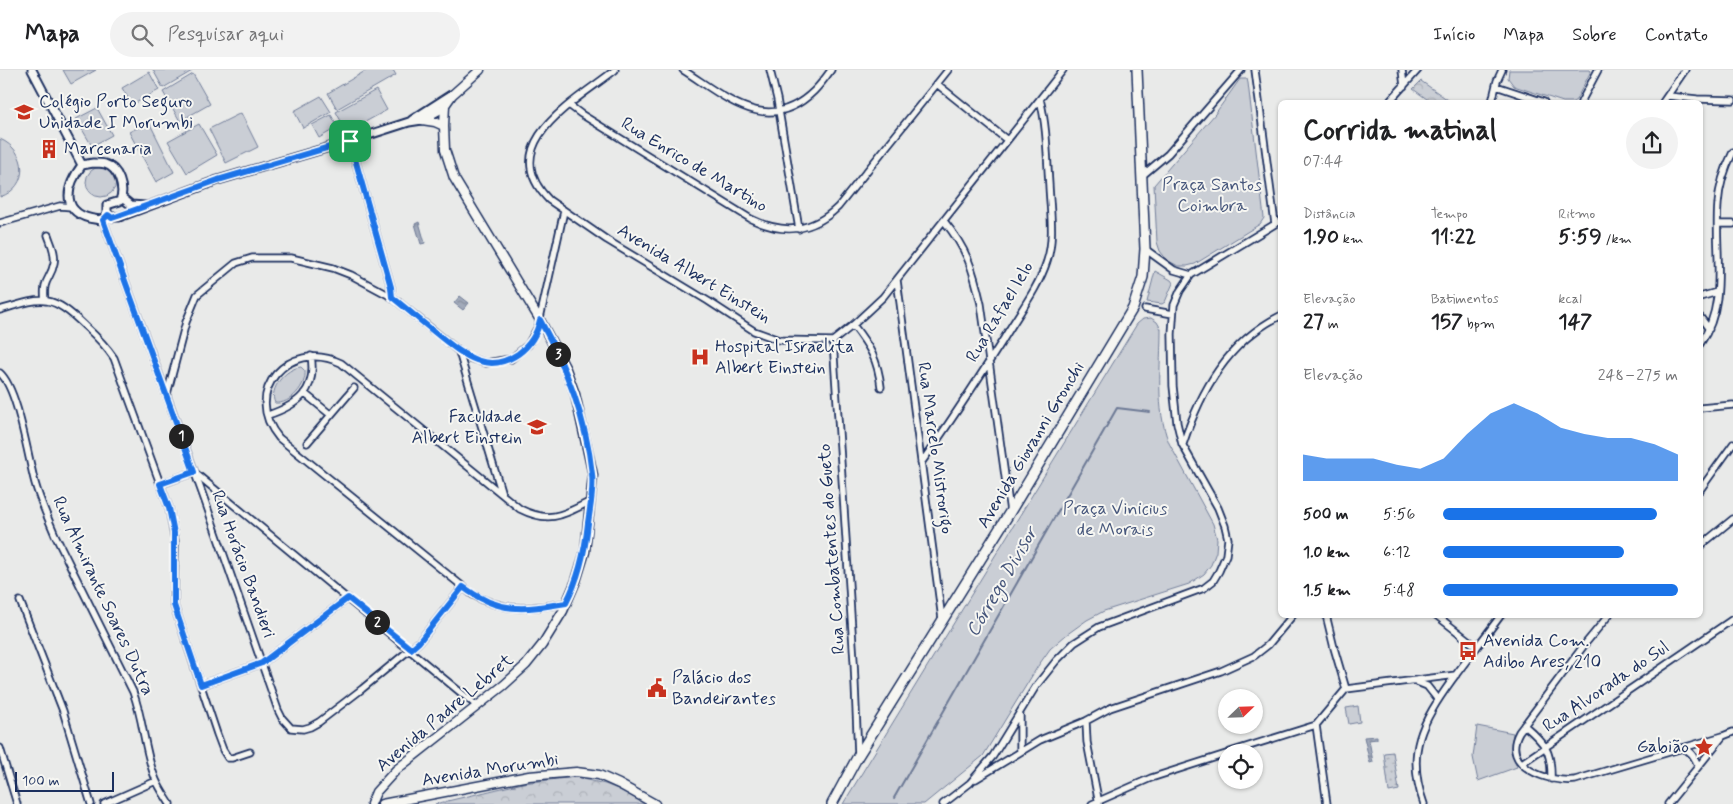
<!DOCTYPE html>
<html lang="pt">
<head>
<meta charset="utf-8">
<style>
  body { margin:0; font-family:Mynerve,sans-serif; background:#f2f2f2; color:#202124; height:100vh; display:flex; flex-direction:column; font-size:19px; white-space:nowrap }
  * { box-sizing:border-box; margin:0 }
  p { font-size:16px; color:#757577 }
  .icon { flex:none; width:28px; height:28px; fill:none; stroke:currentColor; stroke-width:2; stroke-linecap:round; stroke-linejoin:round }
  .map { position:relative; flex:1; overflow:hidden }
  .sheet { position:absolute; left:1278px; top:30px; width:425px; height:518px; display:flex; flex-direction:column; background:#fff; border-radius:8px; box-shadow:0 1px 4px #0004 }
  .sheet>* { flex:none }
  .needle { width:32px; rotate:67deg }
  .buttons { position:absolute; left:1218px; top:619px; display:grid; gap:10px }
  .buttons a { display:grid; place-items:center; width:45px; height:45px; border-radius:50%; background:#fff; box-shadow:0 1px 4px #0004; font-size:25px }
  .scale { position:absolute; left:15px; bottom:12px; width:99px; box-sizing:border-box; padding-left:5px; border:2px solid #1b2f5e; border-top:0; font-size:14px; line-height:18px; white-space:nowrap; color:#1b2f5e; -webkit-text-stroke:4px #f6f6f2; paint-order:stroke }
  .pin { position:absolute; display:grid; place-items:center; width:42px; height:42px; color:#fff; margin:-21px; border-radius:10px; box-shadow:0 2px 8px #0006 }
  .km { position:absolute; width:25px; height:25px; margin:-12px; border-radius:50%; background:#222; color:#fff; font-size:14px; line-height:25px; text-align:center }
  .round { display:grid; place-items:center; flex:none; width:52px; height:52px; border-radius:26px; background:#f2f2f2 }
  .summary { display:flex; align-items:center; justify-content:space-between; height:85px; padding:0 25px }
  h1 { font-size:28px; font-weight:800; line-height:38px }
  .stats { display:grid; grid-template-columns:repeat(3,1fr); gap:8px; height:85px; padding:5px 25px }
  .stats div { display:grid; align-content:center }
  .stats b { font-size:21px; font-weight:800 }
  .stats small { font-size:14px; font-weight:400 }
  .stats p { font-size:14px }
  .chart { height:140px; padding:10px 25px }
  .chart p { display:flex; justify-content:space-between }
  .chart svg { width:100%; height:90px; margin-top:5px; fill:#1a73e8; opacity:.7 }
  ul { padding:0 25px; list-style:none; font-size:16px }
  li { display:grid; grid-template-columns:80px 60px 1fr; align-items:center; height:38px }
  li i { height:12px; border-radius:6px; background:#1a73e8 }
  header { display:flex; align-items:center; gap:30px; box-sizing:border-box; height:70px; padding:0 25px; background:#fff; border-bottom:1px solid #e0e0e0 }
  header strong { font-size:24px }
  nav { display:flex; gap:28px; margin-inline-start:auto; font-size:18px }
  .search { width:350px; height:45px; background:#f2f2f2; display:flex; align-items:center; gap:12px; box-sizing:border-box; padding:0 18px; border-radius:28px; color:#757577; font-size:19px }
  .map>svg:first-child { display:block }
</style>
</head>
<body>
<header>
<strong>Mapa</strong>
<div class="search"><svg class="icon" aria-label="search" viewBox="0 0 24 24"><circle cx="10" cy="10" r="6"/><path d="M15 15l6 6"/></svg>Pesquisar aqui</div>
<nav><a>Início</a><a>Mapa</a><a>Sobre</a><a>Contato</a></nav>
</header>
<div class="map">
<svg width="1733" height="734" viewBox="0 0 1733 734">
  <defs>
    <pattern id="forest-crowns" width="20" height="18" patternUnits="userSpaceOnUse" patternTransform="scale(1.25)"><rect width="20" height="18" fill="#caced5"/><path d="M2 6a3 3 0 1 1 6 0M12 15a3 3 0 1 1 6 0" fill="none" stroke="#adb1b9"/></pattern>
    <pattern id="garden-dots" width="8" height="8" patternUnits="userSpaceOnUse" patternTransform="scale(1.25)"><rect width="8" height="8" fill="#caced5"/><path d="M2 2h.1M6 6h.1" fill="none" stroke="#adb1b9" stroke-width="1.8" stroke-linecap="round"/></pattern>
    <pattern id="water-ripples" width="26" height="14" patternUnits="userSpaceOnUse" patternTransform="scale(1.25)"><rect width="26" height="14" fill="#a2aaba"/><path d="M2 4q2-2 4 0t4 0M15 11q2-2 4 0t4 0" fill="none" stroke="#838b9a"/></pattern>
  </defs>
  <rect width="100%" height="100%" fill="#e9eae9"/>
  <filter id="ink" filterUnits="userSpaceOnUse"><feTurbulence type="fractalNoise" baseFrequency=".02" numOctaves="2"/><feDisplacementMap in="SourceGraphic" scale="10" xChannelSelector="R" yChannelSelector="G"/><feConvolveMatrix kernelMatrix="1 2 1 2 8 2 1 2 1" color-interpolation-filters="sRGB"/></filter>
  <g filter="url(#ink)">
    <path fill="#caced5" stroke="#727e9a" d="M63,0H96L71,14Z
      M153,0H191L192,1L163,18Z
      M367,0H393L396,5L337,39L328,23Z
      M1509,0H1590L1591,1L1576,30L1573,32H1563L1514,16L1508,8Z
      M149,2L159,20L132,35L122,18Z
      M193,4L210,34L180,51L163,22Z
      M1240,9H1247L1248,13L1264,148L1260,154L1195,194L1187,196H1178L1167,190L1160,181L1157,172L1154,115L1215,44Z
      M376,20L387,40L347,62L336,42Z
      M321,26L331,42L303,58L294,41Z
      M97,38L112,65L92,76L76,49Z
      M241,43L258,77L226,93L209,59Z
      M331,45L338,57L319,68L312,55Z
      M149,52L174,102L156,112L129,62Z
      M199,54L217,85L187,103L168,71Z
      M0,69C28,81 30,117 0,127Z
      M86 112a15 15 0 1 1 30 0a15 15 0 1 1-30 0Z
      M1155,201L1171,210L1173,213L1165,232L1162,234L1147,232Z
      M1151,248L1157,252L1161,259C1161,296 1155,338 1169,373L1213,454L1217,469L1216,482L1211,495L1204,504L1189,514L1104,541L1087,550L1066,565L1050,579L1038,596L983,686L924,734H843L1137,254L1143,249Z
      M301,297L305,301C307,315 290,335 275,333C268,319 286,298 301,297Z
      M1358,636L1360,652L1349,654L1346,638Z
      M1477,656L1513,663L1511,681L1517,697L1478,711L1473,687Z"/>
    <path fill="url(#forest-crowns)" stroke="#727e9a" d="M1421,11L1451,32H1431L1413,19Z
      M575,707L605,714L645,730L650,734H435L523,713Z"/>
    <path fill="url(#garden-dots)" stroke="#727e9a" d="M1393,682L1399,720L1389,722L1384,683Z"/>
    <path fill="url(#water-ripples)" stroke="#6c7995" d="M419,152L425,173L421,174L415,154Z
      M460,226L469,233L463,240L454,233Z
      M1377,666V669L1369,670L1373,692L1370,693L1364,667Z"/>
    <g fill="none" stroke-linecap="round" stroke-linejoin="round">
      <path stroke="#6c7995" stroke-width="2" d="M894,728L1117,338L1150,342"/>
      <g stroke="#1b2f5e" stroke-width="9">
        <path id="minor" d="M615,0C576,31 494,74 549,130L607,170L708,231L754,261L779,270L833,271L853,255L883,227L1063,0
          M683,0C726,27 767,67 814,21C820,15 826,7 831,0
          M770,0L777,29L799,159
          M1255,0L1275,154
          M1402,0L1404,16
          M937,14L1007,70
          M1496,16L1544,32
          M1668,26L1697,29L1733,30
          M1389,32L1418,0
          M1492,32L1497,11L1502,0
          M1581,32L1598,0
          M1663,32L1685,0
          M569,35L581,44L751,149C784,165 812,162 838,137L948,0
          M350,71L391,217L392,227
          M1143,105L1168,84L1241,0
          M103,150L205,431L278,640L282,648L291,658L303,659L310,657L319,652L362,619L419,572L463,517
          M944,151C967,179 973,199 981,234L1010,442
          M0,153L60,136L72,137
          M1718,154H1733
          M1145,179L1174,200L1191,205
          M897,210L942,549
          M1700,227L1717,222
          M45,231C42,208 51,210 54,193C56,183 51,174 48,165
          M1145,239L1173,244
          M0,240C43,227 51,223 85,256C96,266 106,276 114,288L169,438L175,471L174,535L217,664L223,680L228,688H232L250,682
          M1700,247L1709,259
          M853,255C870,277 878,290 881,317
          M833,271L854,591L858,685
          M1700,274C1729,233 1714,181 1718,134C1719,116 1725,98 1733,82
          M459,282L502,424
          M0,303C18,319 28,388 35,413C40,431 48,448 55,465L133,622C144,651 144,682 156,710C160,719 165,726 170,734
          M304,323L331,345
          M167,324L186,252L197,225L236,193L252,188H291L333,198L351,205L392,227L466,287L486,293L511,289L528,275L538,257L564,141
          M1700,338L1733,335
          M268,345C298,335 317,321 311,286
          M307,373L354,318
          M1183,374C1201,320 1228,272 1280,246
          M921,393C950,353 977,311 1003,270C1018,244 1038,219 1047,191C1055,168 1050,139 1049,115C1047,86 1047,57 1040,29
          M161,414L194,402L477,636
          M1700,420L1733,374
          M1700,476L1733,449
          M20,531L63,641L91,734
          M566,533C529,539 505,543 472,524L279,368C241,323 288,268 341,293L520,439C550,454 563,445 591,431
          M1326,545L1334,578L1346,619
          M1436,545L1477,577
          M1609,545L1585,574L1519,662C1500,697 1549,713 1575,710L1723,666
          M1417,612L1427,616L1438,630
          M201,615L262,593L348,528
          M1020,646V681
          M1086,651L1087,672L1099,734
          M1316,655L1327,734
          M1524,655C1545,673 1552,681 1551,709
          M0,678L17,734
          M1681,678C1691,680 1694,687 1698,695
          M1230,682L1316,655L1346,619L1456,605
          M1522,693L1733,549
          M976,709L1040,670L1086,651L1110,638L1221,601L1254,586L1268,575L1293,545
          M104,734L156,711
          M943,734L970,713L993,686L1036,616L1056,591L1074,573L1099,557L1204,518L1213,511L1219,501L1226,485L1228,469L1225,456L1218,438L1182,374L1177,353L1173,316L1172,264L1174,235L1180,221L1191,205L1280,151
          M1092,734L1151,708L1226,684
          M1424,734C1405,682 1422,652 1452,610C1468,588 1485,567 1501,545
          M1668,734L1723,666L1733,662"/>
      </g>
      <g stroke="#1b2f5e" stroke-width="11">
        <path id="tertiary" d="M32,0L82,95
          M412,50L451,25
          M93,93C96,93 101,93 105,94C119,98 125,119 120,131L107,135V145L103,150C64,148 61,123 82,95Z
          M121,127L131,135L145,136
          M107,145L112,147H119L218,110L350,71L409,52L422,50L444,38"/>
      </g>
      <g stroke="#1b2f5e" stroke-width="11">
        <path id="secondary" d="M422,50L435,52L444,56
          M371,734L376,722L396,700L504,615L526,595L542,575L563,541L576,511L585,482L593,405L575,324L566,299L540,250L454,108L445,80L444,56L445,35L452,25L480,0
          M382,734L529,706L576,702L599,705L619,714L655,734"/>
      </g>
      <g stroke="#1b2f5e" stroke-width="12">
        <path id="primary" d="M832,734L858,686L1010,442L1133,238L1143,207L1145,179L1137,0"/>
      </g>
      <use href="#minor" stroke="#f6f6f2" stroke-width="5.5"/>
      <use href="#tertiary" stroke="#f6f6f2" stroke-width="7"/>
      <use href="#secondary" stroke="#f6f6f2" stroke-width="8"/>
      <use href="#primary" stroke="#f6f6f2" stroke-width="9"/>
    </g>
  </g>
  <g fill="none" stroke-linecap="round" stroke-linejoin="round" filter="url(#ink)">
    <g stroke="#fff" stroke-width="10">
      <path id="route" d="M350,71L391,217L392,227C407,239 422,252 437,264C461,283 486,306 518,284C529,276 537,264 540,250C567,299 586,348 592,404C594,420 590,438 588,453C585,482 579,508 566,533C524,540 499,544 463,517L419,572L411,579L348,528L262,593L201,615L174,535V463L169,438L160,414L194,402L103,150L108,145L112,148L118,146L218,110Z"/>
    </g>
    <use href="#route" stroke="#1a73e8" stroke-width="6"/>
  </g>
  <defs>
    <g id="school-bare" transform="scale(1.5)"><path d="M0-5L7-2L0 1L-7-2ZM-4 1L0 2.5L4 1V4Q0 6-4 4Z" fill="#c8321e" stroke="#f6f6f2" stroke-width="2.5" paint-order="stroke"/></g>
    <g id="building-bare" transform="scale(1.5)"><path d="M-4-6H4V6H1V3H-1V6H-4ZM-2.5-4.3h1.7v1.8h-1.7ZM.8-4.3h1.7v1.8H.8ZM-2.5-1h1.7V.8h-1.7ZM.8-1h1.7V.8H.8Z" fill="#c8321e" stroke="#f6f6f2" stroke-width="2.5" paint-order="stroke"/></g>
    <g id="hospital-bare" transform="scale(1.5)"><path d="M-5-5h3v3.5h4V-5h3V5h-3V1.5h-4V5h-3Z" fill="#c8321e" stroke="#f6f6f2" stroke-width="2.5" paint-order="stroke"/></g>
    <g id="university-bare" transform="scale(1.5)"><path d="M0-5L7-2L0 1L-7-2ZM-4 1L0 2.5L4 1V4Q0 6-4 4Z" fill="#c8321e" stroke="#f6f6f2" stroke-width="2.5" paint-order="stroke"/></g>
    <g id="bus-bare" transform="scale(1.5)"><path d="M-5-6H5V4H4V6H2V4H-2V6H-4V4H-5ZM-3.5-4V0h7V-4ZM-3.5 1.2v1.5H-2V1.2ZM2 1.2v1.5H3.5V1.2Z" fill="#c8321e" stroke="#f6f6f2" stroke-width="2.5" paint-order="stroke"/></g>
    <g id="civic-bare" transform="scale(1.5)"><path d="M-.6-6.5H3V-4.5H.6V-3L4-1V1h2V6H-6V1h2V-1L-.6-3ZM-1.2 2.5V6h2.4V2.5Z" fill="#c8321e" stroke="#f6f6f2" stroke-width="2.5" paint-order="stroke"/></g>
    <g id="sight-bare" transform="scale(1.5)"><path d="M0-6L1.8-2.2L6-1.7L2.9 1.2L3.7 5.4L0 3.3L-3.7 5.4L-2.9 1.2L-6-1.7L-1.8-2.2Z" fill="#c8321e" stroke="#f6f6f2" stroke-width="2.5" paint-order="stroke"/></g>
  </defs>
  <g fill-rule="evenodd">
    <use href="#school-bare" x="24" y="42"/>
    <use href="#building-bare" x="49" y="79"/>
    <use href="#hospital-bare" x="700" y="287"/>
    <use href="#university-bare" x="537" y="357"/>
    <use href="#bus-bare" x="1468" y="581"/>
    <use href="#civic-bare" x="657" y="618"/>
    <use href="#sight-bare" x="1704" y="677"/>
  </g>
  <g text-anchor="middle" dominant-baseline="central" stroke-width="4" stroke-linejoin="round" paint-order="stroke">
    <g font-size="18" fill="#1b2f5e" stroke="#f6f6f2" text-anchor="start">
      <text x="39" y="32">Colégio Porto Seguro<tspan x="39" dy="21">Unidade I Morumbi</tspan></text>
      <text x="64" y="79">Marcenaria</text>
      <text x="715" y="277">Hospital Israelita<tspan x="715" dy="21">Albert Einstein</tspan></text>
      <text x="522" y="347" text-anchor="end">Faculdade<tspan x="522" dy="21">Albert Einstein</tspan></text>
      <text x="1483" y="571">Avenida Com.<tspan x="1483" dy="21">Adibo Ares, 210</tspan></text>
      <text x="672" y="608">Palácio dos<tspan x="672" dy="21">Bandeirantes</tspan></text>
      <text x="1689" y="677" text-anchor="end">Gabião</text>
    </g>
    <g font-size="18" fill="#1b2f5e" stroke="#f6f6f2">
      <text transform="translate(694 95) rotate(31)">Rua Enrico de Martino</text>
      <text transform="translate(694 204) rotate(31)">Avenida Albert Einstein</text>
      <text transform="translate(1000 242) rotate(-59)">Rua Rafael Ielo</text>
      <text transform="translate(1031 375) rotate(-59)">Avenida Giovanni Gronchi</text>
      <text transform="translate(935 378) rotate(82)">Rua Marcelo Mistrorigo</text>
      <text transform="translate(832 479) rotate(-94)">Rua Combatentes do Gueto</text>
      <text transform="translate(243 494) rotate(70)">Rua Horácio Bandieri</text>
      <text transform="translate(103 526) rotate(65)">Rua Almirante Soares Dutra</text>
      <text transform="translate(1606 617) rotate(-34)">Rua Alvorada do Sul</text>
      <text transform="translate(445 643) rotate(-40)">Avenida Padre Lebret</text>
      <text transform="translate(490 700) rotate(-9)">Avenida Morumbi</text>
    </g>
    <g font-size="18" fill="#47577c" stroke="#f6f6f2">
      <text x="1212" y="115">Praça Santos<tspan x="1212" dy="21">Coimbra</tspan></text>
      <text x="1115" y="439">Praça Vinicius<tspan x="1115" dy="21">de Morais</tspan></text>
    </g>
    <g font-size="19" font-style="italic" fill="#44547a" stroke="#f6f6f2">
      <text transform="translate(1002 512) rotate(-60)">Córrego Divisor</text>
    </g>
  </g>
</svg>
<div class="buttons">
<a><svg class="needle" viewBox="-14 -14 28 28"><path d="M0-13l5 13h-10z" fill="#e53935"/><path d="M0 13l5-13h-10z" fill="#757577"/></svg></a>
<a><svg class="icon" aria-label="locate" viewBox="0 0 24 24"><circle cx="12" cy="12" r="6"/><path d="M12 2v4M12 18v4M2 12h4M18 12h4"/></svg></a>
</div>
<div class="scale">100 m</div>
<div class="pin" style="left:350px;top:71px;background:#1e9e55"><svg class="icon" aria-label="arrive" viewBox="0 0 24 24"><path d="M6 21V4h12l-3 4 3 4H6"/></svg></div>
<b class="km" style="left:181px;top:366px">1</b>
<b class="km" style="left:377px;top:552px">2</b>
<b class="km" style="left:558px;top:284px">3</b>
<section class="sheet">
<div class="summary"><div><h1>Corrida matinal</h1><p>07:44</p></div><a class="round"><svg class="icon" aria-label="share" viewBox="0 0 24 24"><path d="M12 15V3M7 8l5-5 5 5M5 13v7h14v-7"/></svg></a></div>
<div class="stats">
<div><p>Distância</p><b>1.90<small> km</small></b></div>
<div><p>Tempo</p><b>11:22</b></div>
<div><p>Ritmo</p><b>5:59<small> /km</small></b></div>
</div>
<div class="stats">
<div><p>Elevação</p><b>27<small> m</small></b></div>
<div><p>Batimentos</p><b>157<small> bpm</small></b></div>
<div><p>kcal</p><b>147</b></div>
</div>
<div class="chart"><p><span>Elevação</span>248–275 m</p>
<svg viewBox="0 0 160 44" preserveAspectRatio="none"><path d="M0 44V31L10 33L20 33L30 33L40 36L50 38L60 33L70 21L80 11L90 6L100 11L110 18L120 21L130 23L140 23L150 26L160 31V44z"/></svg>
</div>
<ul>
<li><b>500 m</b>5:56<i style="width:91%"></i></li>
<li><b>1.0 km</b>6:12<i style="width:77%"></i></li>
<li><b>1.5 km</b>5:48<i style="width:100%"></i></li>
</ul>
</section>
</div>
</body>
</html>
